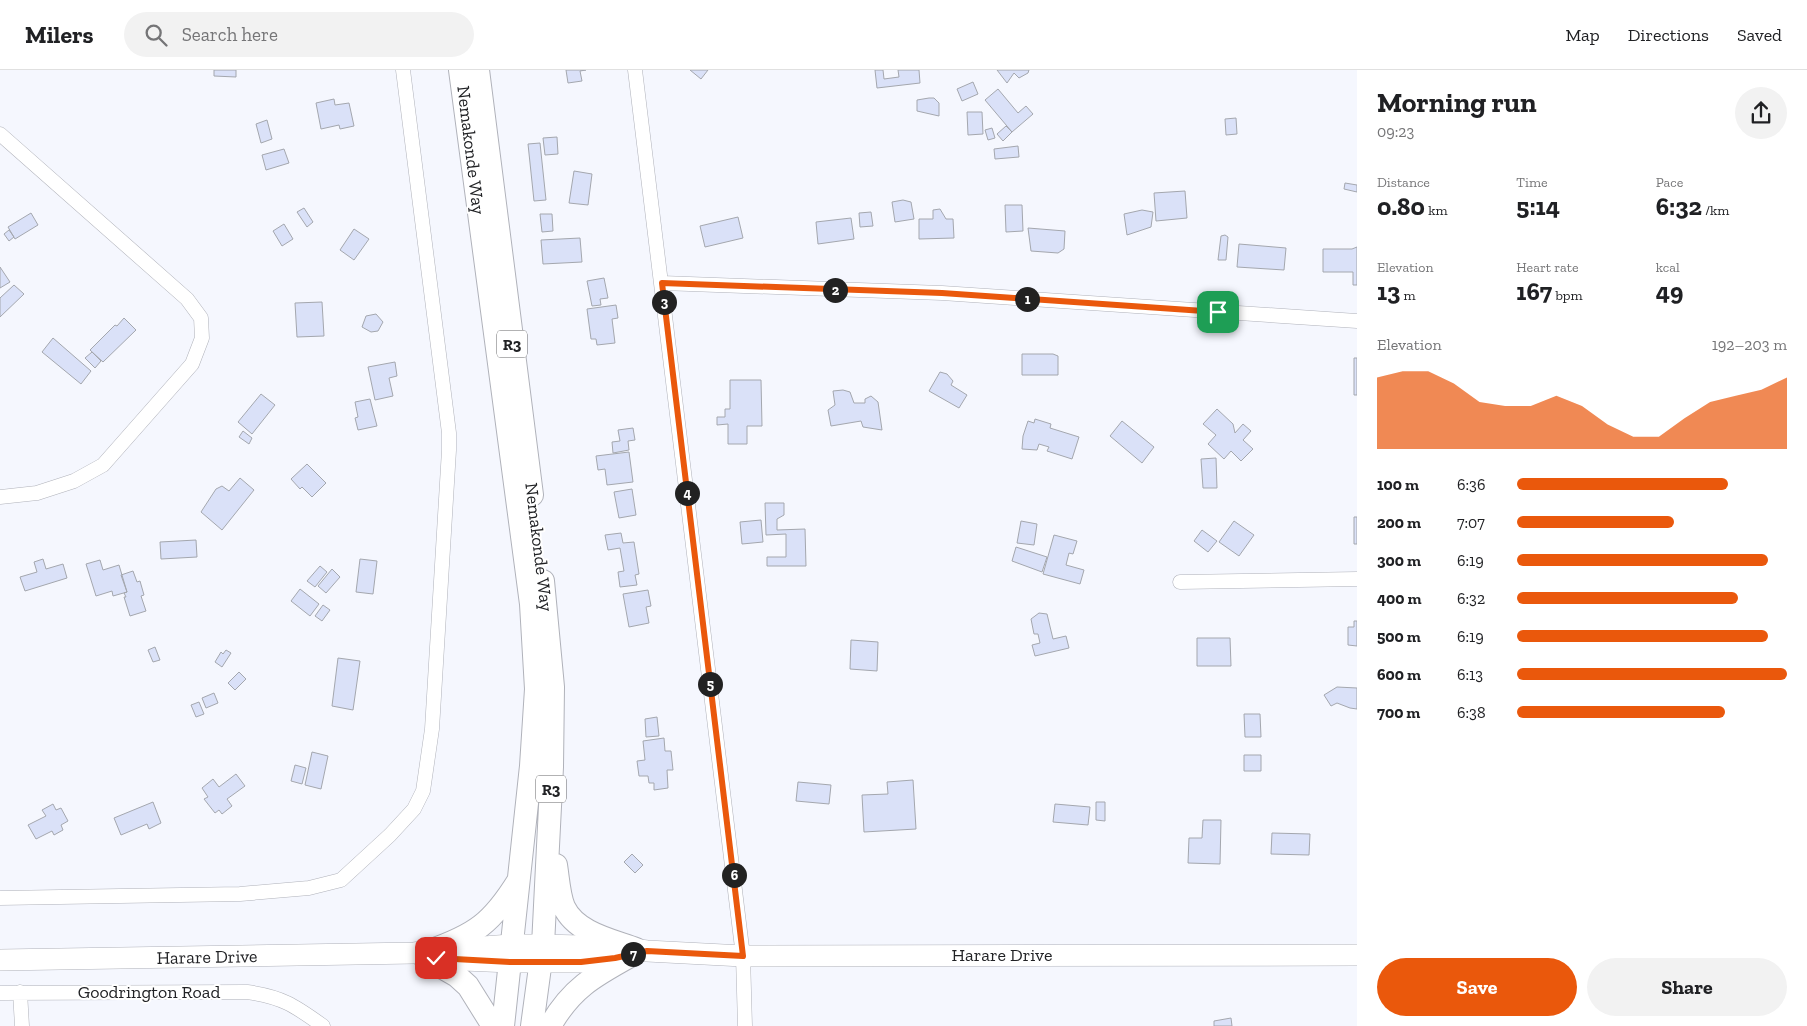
<!DOCTYPE html>
<html lang="en">
<head>
<meta charset="utf-8">
<style>
  body { margin:0; font-family:"Zilla Slab",serif; background:#f2f2f2; color:#202124; height:100vh; display:flex; flex-direction:column; font-size:19px; white-space:nowrap }
  * { box-sizing:border-box; margin:0 }
  p { font-size:16px; color:#757577 }
  .icon { flex:none; width:28px; height:28px; fill:none; stroke:currentColor; stroke-width:2; stroke-linecap:round; stroke-linejoin:round }
  .map { position:relative; flex:1; overflow:hidden }
  .panel { display:flex; flex-direction:column; background:#fff; width:450px }
  .panel>* { flex:none }
  .pin { position:absolute; display:grid; place-items:center; width:42px; height:42px; color:#fff; margin:-21px; border-radius:10px; box-shadow:0 2px 8px #0006 }
  .km { position:absolute; width:25px; height:25px; margin:-12px; border-radius:50%; background:#222; color:#fff; font-size:14px; line-height:25px; text-align:center }
  .round { display:grid; place-items:center; flex:none; width:52px; height:52px; border-radius:26px; background:#f2f2f2 }
  .overview { display:flex; align-items:center; justify-content:space-between; height:85px; padding:0 20px }
  h1 { font-size:28px; font-weight:700; line-height:38px }
  .stats { display:grid; grid-template-columns:repeat(3,1fr); gap:8px; height:85px; padding:5px 20px }
  .stats div { display:grid; align-content:center }
  .stats b { font-size:25px; font-weight:700 }
  .stats small { font-size:14px; font-weight:400 }
  .stats p { font-size:14px }
  .chart { height:140px; padding:10px 20px }
  .chart p { display:flex; justify-content:space-between }
  .chart svg { width:100%; height:90px; margin-top:5px; fill:#ea580c; opacity:.7 }
  .button { display:flex; gap:10px; margin-top:auto; padding:10px 20px }
  .button a { flex:1; height:58px; border-radius:30px; background:#ea580c; color:#fff; font-size:20px; font-weight:700; line-height:58px; text-align:center }
  .button a+a { background:#f2f2f2; color:#202124 }
  ul { padding:0 20px; list-style:none; font-size:16px }
  li { display:grid; grid-template-columns:80px 60px 1fr; align-items:center; height:38px }
  li i { height:12px; border-radius:6px; background:#ea580c }
  header { display:flex; align-items:center; gap:30px; box-sizing:border-box; height:70px; padding:0 25px; background:#fff; border-bottom:1px solid #e0e0e0 }
  header strong { font-size:24px }
  nav { display:flex; gap:28px; margin-inline-start:auto; font-size:18px }
  .search { width:350px; height:45px; background:#f2f2f2; display:flex; align-items:center; gap:12px; box-sizing:border-box; padding:0 18px; border-radius:28px; color:#757577; font-size:19px }
  main { display:flex; flex:1; min-height:0 }
  .map>svg:first-child { display:block }
</style>
</head>
<body>
<header>
<strong>Milers</strong>
<div class="search"><svg class="icon" aria-label="search" viewBox="0 0 24 24"><circle cx="10" cy="10" r="6"/><path d="M15 15l6 6"/></svg>Search here</div>
<nav><a>Map</a><a>Directions</a><a>Saved</a></nav>
</header>
<main>
<div class="map">
<svg width="1357" height="956" viewBox="0 0 1357 956">
  <rect width="100%" height="100%" fill="#f5f7fe"/>
  <path fill="#dae1f8" stroke="#a4a7ae" d="M214,0H236V7L214,6Z
    M566,0H586L580,1L582,11L568,13Z
    M690,0H708L701,9Z
    M875,0H883L884,9L899,7L898,0H919L920,13L877,18Z
    M997,0H1029L1028,3L1019,8L1014,3L1007,13Z
    M973,12L978,24L962,31L957,19Z
    M998,19L1018,43L1026,36L1033,44L1012,62L985,30Z
    M929,28H934L939,33V46L917,41V30Z
    M334,29L335,35L349,33L354,56L340,59L339,55L321,59L316,33Z
    M967,42H982L983,64L968,65Z
    M1236,48L1237,64L1226,65L1225,49Z
    M267,50L272,69L261,73L256,54Z
    M1006,56L1012,62L1003,71L997,64Z
    M992,58L995,68L988,70L985,60Z
    M557,67L558,84L545,85L543,68Z
    M540,73L546,130L534,131L528,74Z
    M1018,76L1019,87L995,89L994,79Z
    M284,79L289,93L266,100L262,85Z
    M574,101L592,104L588,135L569,133Z
    M1345,113L1357,115V122L1344,119Z
    M1185,121L1187,148L1156,151L1154,123Z
    M903,130L911,132L914,149L895,152L892,132Z
    M1005,135H1022L1023,161L1006,162Z
    M304,138L313,152L307,157L297,142Z
    M940,139L946,149H953L954,168L919,169V149H933V140Z
    M1142,140L1153,142L1151,157L1127,165L1124,144Z
    M871,142L873,156L860,157L859,143Z
    M31,143L38,155L15,169L8,157Z
    M540,144H552L553,161L542,162Z
    M738,147L743,168L705,177L700,156Z
    M851,148L854,169L818,174L816,152Z
    M284,154L293,169L282,176L273,161Z
    M1028,158L1065,161L1064,179L1058,183L1031,181Z
    M354,159L369,169L354,190L340,180Z
    M9,160L14,167L9,171L4,164Z
    M1225,165L1228,167L1226,190H1218L1221,166Z
    M580,168L582,192L543,194L541,170Z
    M1239,174L1286,178L1284,200L1237,197Z
    M1357,177V215H1353V202H1323V179H1352Z
    M0,197L10,212L0,218Z
    M604,208L608,228L600,229L601,235L592,236L587,211Z
    M14,215L24,224L0,247V228Z
    M322,232L324,266L297,267L295,233Z
    M616,235L618,248L612,249L615,273L597,275L596,269H591L587,239Z
    M376,244L383,252L378,261L371,262L362,257L366,246Z
    M124,248L136,260L103,292L90,280L115,255L117,256Z
    M53,268L91,301L81,314L42,282Z
    M92,282L101,291L95,298L85,288Z
    M1022,284H1053L1058,286V305H1022Z
    M1354,288H1357V325H1354Z
    M395,292L397,306L389,308L393,326L375,330L368,297Z
    M940,302L947,304L953,311L951,315L967,325L959,338L929,321Z
    M730,310H761L762,356H747V374H728V354L717,355V347H725V339H730Z
    M843,320L850,322L854,333H865V329L871,326L878,332L882,360L863,357L861,351L831,356L828,340L835,335L833,321Z
    M261,324L275,335L252,364L238,352Z
    M370,329L377,356L358,360L355,348L358,347L355,332Z
    M1217,339L1233,354L1235,363L1243,354L1251,361L1243,370L1253,379L1241,391L1231,381L1224,389L1208,374L1216,365L1203,354Z
    M1035,349L1051,354L1050,358L1079,367L1072,389L1047,381L1049,377L1039,374L1037,380L1022,379L1023,366L1028,351L1034,353Z
    M1122,351L1154,377L1142,393L1110,366Z
    M633,358L635,370L628,371L629,380L613,383L612,372L620,371L618,360Z
    M243,361L252,368L249,374L239,367Z
    M629,382L633,412L607,415L605,399L598,400L596,386Z
    M1216,388L1217,418H1203L1201,389Z
    M307,394L326,413L312,427L302,417L300,419L291,409Z
    M240,408L254,420L222,460L201,442L216,419L222,416L229,421Z
    M632,419L636,445L619,448L614,422Z
    M765,433H784V445L777,449V460L805,459L806,496H767V487H786V464L766,465Z
    M1354,447H1357V474H1354Z
    M761,450L763,472L742,474L740,452Z
    M1021,451L1037,454L1034,475L1017,473Z
    M1234,451L1254,465L1239,486L1219,472Z
    M1202,460L1217,471L1208,482L1194,471Z
    M621,463L623,473L634,472L639,504L635,505L637,515L620,517L618,502L624,501L620,478L608,480L605,465Z
    M1054,465L1077,471L1073,484L1069,483L1066,495L1084,500L1080,514L1043,504Z
    M196,470L197,487L161,489L160,472Z
    M1016,477L1047,487L1042,502L1012,491Z
    M43,489L46,499L63,494L67,508L25,521L20,507L37,502L34,492Z
    M360,489L377,491L373,524L356,522Z
    M100,490L103,500L119,495L127,522L113,526L112,521L96,526L86,494Z
    M320,496L327,502L315,517L307,511Z
    M332,499L340,507L326,523L318,516Z
    M133,501L137,512L140,511L144,525L141,526L146,541L130,546L124,527H126L124,523L127,522L121,505Z
    M300,519L319,534L310,546L291,531Z
    M648,520L651,536L646,537L649,553L629,557L623,524Z
    M323,535L330,540L322,551L315,546Z
    M1039,543L1047,544L1053,569L1066,566L1069,578L1035,586L1032,575L1040,573L1038,564H1034L1031,549Z
    M1354,551H1357V576L1348,575V557H1354Z
    M1197,568H1230L1231,596H1197Z
    M851,570L878,572L877,601L850,599Z
    M155,577L160,590L153,592L148,580Z
    M226,580L231,583L222,597L215,592L221,582L223,584Z
    M338,588L360,591L353,640L332,636Z
    M239,602L246,609L235,620L228,613Z
    M1337,617L1357,618V639L1350,638L1337,633L1331,636L1324,625Z
    M214,623L218,633L206,638L202,628Z
    M199,632L204,644L196,647L191,635Z
    M1244,644H1260L1261,667H1245Z
    M657,647L659,666L646,667L645,649Z
    M664,668L665,681H671L673,700H667L668,718L654,720V713H649L648,706H639L637,691L645,690L643,671Z
    M312,682L328,686L321,719L305,715Z
    M1244,685H1261V701H1244Z
    M295,695L306,698L302,714L291,711Z
    M236,704L245,716L227,729L232,736L222,744L219,740L215,743L204,729L208,727L202,718L213,709L219,717Z
    M913,710L916,759L864,762L862,725L888,724L887,712Z
    M798,712L831,715L829,734L796,731Z
    M153,732L161,753L149,759L147,754L121,765L114,748Z
    M1096,732H1105V751L1096,750Z
    M53,734L56,740L61,738L68,751L61,755L63,760L54,765L52,761L36,769L28,755L46,746L42,740Z
    M1055,734L1090,737L1088,755L1053,752Z
    M1203,750H1221L1220,794L1188,793L1189,768H1202Z
    M1272,763L1310,764L1309,785L1271,784Z
    M632,784L643,795L635,803L624,792Z
    M1231,948L1232,956H1214V951Z"/>
  <g fill="none" stroke-linecap="round" stroke-linejoin="round">
    <g stroke="#b0b2ba" stroke-width="15">
      <path id="minor" d="M635,0L743,886L745,956
        M0,64L187,229L201,248L202,268L192,294L103,395L74,411L37,423L0,427
        M662,213L942,223L1357,251
        M1180,512L1357,509
        M0,828L240,824L309,818L341,810L390,765L414,739L423,721L432,659L449,380V363L403,0
        M20,922L22,956
        M0,923L247,922C282,927 294,935 323,956"/>
    </g>
    <g stroke="#b0b2ba" stroke-width="22">
      <path id="primary" d="M0,890L414,883L429,881L512,875H543L617,877L647,881L743,886L1357,885
        M464,890L510,892H581L618,887"/>
    </g>
    <g stroke="#b0b2ba" stroke-width="24">
      <path id="trunk" d="M460,0L531,534L536,619L531,696L503,956
        M478,0L532,425
        M556,795C558,807 559,826 564,837C576,863 612,870 636,879
        M429,881C475,865 492,853 518,811
        M424,887L457,906L468,916L493,956
        M532,956L543,875L552,697L553,617L543,511
        M550,956C572,917 596,905 634,884"/>
    </g>
    <use href="#minor" stroke="#fff" stroke-width="14"/>
    <use href="#primary" stroke="#fff" stroke-width="21"/>
    <use href="#trunk" stroke="#fff" stroke-width="22"/>
  </g>
  <g fill="none" stroke-linecap="round" stroke-linejoin="round">
    <g stroke="#fff" stroke-width="10">
      <path id="route" d="M436,888L510,892H581L615,888L647,881L743,886L662,213L942,223L1218,242"/>
    </g>
    <use href="#route" stroke="#ea580c" stroke-width="6"/>
  </g>
  <g text-anchor="middle" dominant-baseline="central" stroke-width="4" stroke-linejoin="round" paint-order="stroke">
    <g fill="#fff" stroke="#646466" stroke-width="1">
      <rect x="497" y="260.5" width="30" height="27" rx="4"/>
      <rect x="536" y="705.5" width="30" height="27" rx="4"/>
    </g>
    <g font-size="16" font-weight="bold" fill="#212225">
      <text x="512" y="274">R3</text>
      <text x="551" y="719">R3</text>
    </g>
    <g font-size="18" fill="#212225" stroke="#fff">
      <text transform="translate(471 80) rotate(83)">Nemakonde Way</text>
      <text transform="translate(539 477) rotate(83)">Nemakonde Way</text>
      <text x="1002" y="885">Harare Drive</text>
      <text transform="translate(207 887) rotate(-1)">Harare Drive</text>
      <text x="149" y="922">Goodrington Road</text>
    </g>
  </g>
</svg>
<div class="pin" style="left:1218px;top:242px;background:#1e9e55"><svg class="icon" aria-label="arrive" viewBox="0 0 24 24"><path d="M6 21V4h12l-3 4 3 4H6"/></svg></div>
<div class="pin" style="left:436px;top:888px;background:#d93025"><svg class="icon" aria-label="check" viewBox="0 0 24 24"><path d="M5 12l5 5 9-10"/></svg></div>
<b class="km" style="left:1027px;top:229px">1</b>
<b class="km" style="left:835px;top:220px">2</b>
<b class="km" style="left:664px;top:232px">3</b>
<b class="km" style="left:687px;top:423px">4</b>
<b class="km" style="left:710px;top:614px">5</b>
<b class="km" style="left:734px;top:805px">6</b>
<b class="km" style="left:633px;top:884px">7</b>
</div>
<section class="panel">
<div class="overview"><div><h1>Morning run</h1><p>09:23</p></div><a class="round"><svg class="icon" aria-label="share" viewBox="0 0 24 24"><path d="M12 15V3M7 8l5-5 5 5M5 13v7h14v-7"/></svg></a></div>
<div class="stats">
<div><p>Distance</p><b>0.80<small> km</small></b></div>
<div><p>Time</p><b>5:14</b></div>
<div><p>Pace</p><b>6:32<small> /km</small></b></div>
</div>
<div class="stats">
<div><p>Elevation</p><b>13<small> m</small></b></div>
<div><p>Heart rate</p><b>167<small> bpm</small></b></div>
<div><p>kcal</p><b>49</b></div>
</div>
<div class="chart"><p><span>Elevation</span>192–203 m</p>
<svg viewBox="0 0 160 44" preserveAspectRatio="none"><path d="M0 44V9L10 6L20 6L30 12L40 21L50 23L60 23L70 18L80 23L90 32L100 38L110 38L120 29L130 21L140 18L150 15L160 9V44z"/></svg>
</div>
<ul>
<li><b>100 m</b>6:36<i style="width:78%"></i></li>
<li><b>200 m</b>7:07<i style="width:58%"></i></li>
<li><b>300 m</b>6:19<i style="width:93%"></i></li>
<li><b>400 m</b>6:32<i style="width:82%"></i></li>
<li><b>500 m</b>6:19<i style="width:93%"></i></li>
<li><b>600 m</b>6:13<i style="width:100%"></i></li>
<li><b>700 m</b>6:38<i style="width:77%"></i></li>
</ul>
<div class="button"><a>Save</a><a>Share</a></div>
</section>
</main>
</body>
</html>
